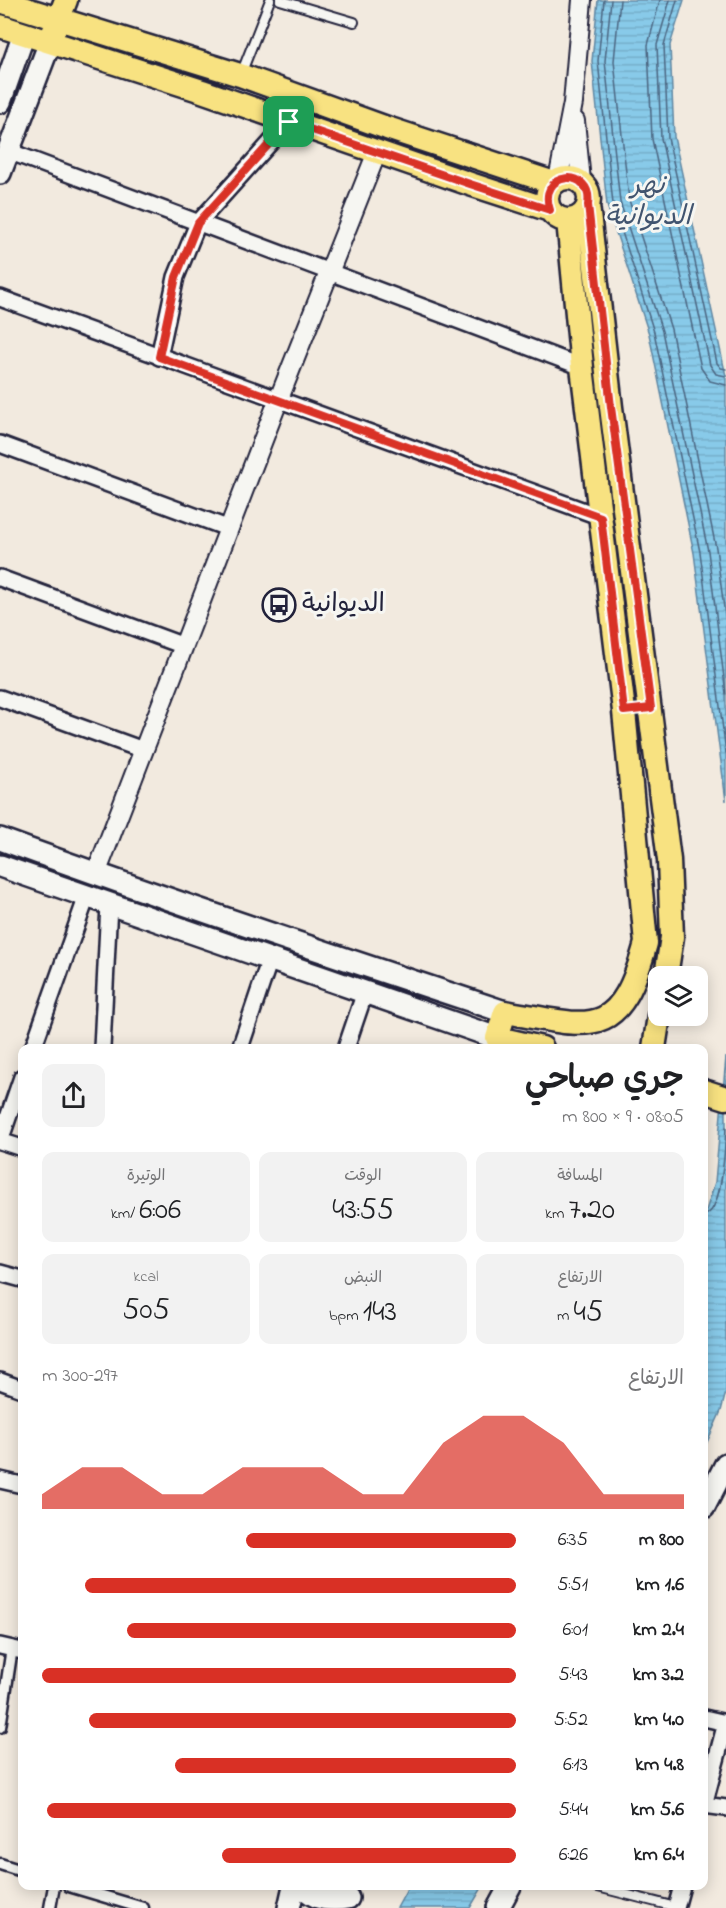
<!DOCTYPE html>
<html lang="ar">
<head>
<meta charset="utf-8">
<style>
  body { margin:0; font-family:"Indie Flower","Playpen Sans Arabic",sans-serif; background:#f2f2f2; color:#202124; direction:rtl; height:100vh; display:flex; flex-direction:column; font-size:22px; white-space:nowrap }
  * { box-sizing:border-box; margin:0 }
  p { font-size:20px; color:#757577 }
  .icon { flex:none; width:33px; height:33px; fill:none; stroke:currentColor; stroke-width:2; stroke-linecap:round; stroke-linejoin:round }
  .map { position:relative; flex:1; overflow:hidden; direction:ltr }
  .side { position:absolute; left:18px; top:1044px; width:690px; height:846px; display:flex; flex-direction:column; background:#fff; border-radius:12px; box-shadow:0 3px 15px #0003; direction:rtl }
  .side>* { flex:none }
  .controls { position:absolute; left:648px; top:966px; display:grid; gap:12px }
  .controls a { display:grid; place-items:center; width:60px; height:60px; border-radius:12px; background:#fff; box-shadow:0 3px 15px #0003; font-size:30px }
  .pin { position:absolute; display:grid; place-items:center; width:51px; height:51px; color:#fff; margin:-26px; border-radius:12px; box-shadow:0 3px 9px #0006 }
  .round { display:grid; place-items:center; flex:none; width:63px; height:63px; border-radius:12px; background:#f2f2f2 }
  .headline { display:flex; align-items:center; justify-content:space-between; height:102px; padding:0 24px }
  h1 { font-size:33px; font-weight:600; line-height:45px }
  .stats { display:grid; grid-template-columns:repeat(3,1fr); gap:9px; height:102px; padding:6px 24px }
  .stats div { display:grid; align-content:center; border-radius:12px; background:#f2f2f2; text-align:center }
  .stats b { font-size:30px; font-weight:600 }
  .stats small { font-size:16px; font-weight:400 }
  .stats p { font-size:16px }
  .chart { height:168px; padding:12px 24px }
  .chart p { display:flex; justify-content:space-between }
  .chart svg { width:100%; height:108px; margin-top:6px; fill:#d93025; opacity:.7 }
  ul { padding:0 24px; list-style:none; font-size:20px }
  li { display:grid; grid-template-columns:96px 72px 1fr; align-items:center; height:45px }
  li i { height:15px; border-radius:8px; background:#d93025 }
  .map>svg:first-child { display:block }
</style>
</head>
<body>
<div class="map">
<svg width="726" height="1908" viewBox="0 0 726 1908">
  <defs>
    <pattern id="water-rules" width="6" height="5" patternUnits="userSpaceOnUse" patternTransform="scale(1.5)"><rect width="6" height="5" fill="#88cae9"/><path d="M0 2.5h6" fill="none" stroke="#75adc9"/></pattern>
  </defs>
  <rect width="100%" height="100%" fill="#f2eadf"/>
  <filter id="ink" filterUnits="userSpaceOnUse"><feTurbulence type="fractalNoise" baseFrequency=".0167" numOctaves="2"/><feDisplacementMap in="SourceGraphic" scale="12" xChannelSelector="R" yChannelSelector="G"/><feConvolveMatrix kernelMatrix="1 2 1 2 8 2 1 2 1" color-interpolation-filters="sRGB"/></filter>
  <g filter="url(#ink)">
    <path fill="url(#water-rules)" stroke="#5f87a3" stroke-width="1.5" d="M598,0H684L670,45L674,137L726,376V801L694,553L649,334L607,205L592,61Z
      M726,1057V1392L721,1411L704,1449V1217L715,1182Z
      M409,1886H483L470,1908H397Z"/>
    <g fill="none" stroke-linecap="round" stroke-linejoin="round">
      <path stroke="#4b6581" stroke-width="1.5" d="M604,0L598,61L613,204L654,332L700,552L726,753
        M611,0L605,61L620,202L662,331L708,551L726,694
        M620,0L614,61L629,200L671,329L716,548L726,623
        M660,0L648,45L652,139L701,368L710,381L726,385
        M670,0L657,45L661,138L710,365L716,374L726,376
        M677,0L664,45L668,138L717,363L721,368L726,369
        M704,1215C723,1213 725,1144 726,1127"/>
      <g stroke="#22223b" stroke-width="12">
        <path id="service" d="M280,0L354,22
          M241,74L270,0
          M594,1886L676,1907"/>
      </g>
      <g stroke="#22223b" stroke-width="15">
        <path id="pedestrian" d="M0,1727L12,1648
          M0,1864L22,1871
          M69,1886L143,1908
          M50,1908L54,1886"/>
      </g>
      <g stroke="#22223b" stroke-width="20">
        <path id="minor" d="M8,151L582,367
          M0,298L601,517
          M159,357L176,277L198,223L289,122
          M0,444L230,529
          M0,578L184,646
          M0,698L143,750
          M33,1048L87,896
          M102,1048L109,904
          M240,1048L270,959
          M346,1048L365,992
          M0,1141L22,1077
          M0,1141L22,1148
          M0,1273L22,1279
          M0,1381L22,1389
          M0,1480L22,1485
          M0,1646L22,1651
          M704,1718L726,1723
          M704,1805L726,1723
          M704,1805L726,1808
          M676,1908L682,1886"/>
      </g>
      <g stroke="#22223b" stroke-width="22">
        <path id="tertiary" d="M575,121L581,181
          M558,180L573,103L582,0
          M96,874L278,401L377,152"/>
      </g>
      <g stroke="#22223b" stroke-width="26">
        <path id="secondary" d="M0,102L24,34
          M0,173L50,42
          M0,839C167,900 336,956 505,1012
          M0,866L497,1038L493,1048
          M704,1507L726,1464
          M303,1886C314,1900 331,1901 348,1898
          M289,1908L294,1886
          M498,1908L510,1886"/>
      </g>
      <g stroke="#22223b" stroke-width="27">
        <path id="primary" d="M0,1L240,75L387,128L554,183
          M0,26L202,91L470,184L550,210
          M53,33L66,0
          M547 199a21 21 0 1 1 42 0a21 21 0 1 1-42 0Z
          M588,205L611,407L669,860L672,937L666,976
          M542,1048L497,1038L505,1012C592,1027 619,1042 646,943L624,711L582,367L568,220
          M654,1048L659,1016
          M704,1091L726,1098"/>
      </g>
      <use href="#service" stroke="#f6f6f2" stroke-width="8"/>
      <use href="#pedestrian" stroke="#f6f6f2" stroke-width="10"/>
      <use href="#minor" stroke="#f6f6f2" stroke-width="15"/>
      <use href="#tertiary" stroke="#f6f6f2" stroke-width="18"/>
      <use href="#secondary" stroke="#f6f6f2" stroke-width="21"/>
      <use href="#primary" stroke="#f8e281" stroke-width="22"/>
    </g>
  </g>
  <g fill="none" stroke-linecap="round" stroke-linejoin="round" filter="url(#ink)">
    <g stroke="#fff" stroke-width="12">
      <path id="route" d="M289,122L470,184L550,210C536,171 594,166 588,205L611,407L651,708L624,711L601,517L159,357L176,277L198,223Z"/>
    </g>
    <use href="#route" stroke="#d93025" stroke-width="8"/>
  </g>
  <defs>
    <g id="bus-ring" transform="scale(1.725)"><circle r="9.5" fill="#f6f6f2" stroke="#22223b" stroke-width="1.5"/><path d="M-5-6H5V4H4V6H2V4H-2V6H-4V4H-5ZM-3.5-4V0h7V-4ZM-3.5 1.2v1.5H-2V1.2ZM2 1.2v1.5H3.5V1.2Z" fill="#22223b"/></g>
  </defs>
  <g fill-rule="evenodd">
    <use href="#bus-ring" x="279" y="605"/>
  </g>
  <g text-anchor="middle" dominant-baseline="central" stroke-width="6" stroke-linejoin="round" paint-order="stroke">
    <g font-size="26" fill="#22223b" stroke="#f6f6f2" text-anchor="start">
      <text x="302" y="605">الديوانية</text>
    </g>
    <g font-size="27" font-style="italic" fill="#41546f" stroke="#f6f6f2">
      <text x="648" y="186">نهر<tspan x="648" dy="31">الديوانية</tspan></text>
    </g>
  </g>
</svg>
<div class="controls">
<a><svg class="icon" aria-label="layers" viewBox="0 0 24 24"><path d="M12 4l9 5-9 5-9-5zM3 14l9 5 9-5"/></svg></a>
</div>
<div class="pin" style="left:289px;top:122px;background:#1e9e55"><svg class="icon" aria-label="arrive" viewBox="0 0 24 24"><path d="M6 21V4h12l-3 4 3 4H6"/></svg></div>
<section class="side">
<div class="headline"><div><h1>جري صباحي</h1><p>08:05 · 9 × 800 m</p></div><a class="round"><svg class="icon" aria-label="share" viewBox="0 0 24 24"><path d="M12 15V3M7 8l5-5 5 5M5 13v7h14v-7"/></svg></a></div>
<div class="stats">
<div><p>المسافة</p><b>7.20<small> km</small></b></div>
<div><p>الوقت</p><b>43:55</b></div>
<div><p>الوتيرة</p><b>6:06<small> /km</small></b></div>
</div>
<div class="stats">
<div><p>الارتفاع</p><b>45<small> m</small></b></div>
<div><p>النبض</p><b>143<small> bpm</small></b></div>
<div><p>kcal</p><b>505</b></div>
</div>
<div class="chart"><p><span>الارتفاع</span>297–300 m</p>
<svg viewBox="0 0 160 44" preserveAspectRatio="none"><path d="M0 44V38L10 27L20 27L30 38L40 38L50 27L60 27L70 27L80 38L90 38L100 17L110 6L120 6L130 17L140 38L150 38L160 38V44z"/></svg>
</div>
<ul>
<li><b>800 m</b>6:35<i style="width:57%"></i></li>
<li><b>1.6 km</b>5:51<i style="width:91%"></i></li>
<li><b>2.4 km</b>6:01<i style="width:82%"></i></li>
<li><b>3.2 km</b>5:43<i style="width:100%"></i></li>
<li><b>4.0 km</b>5:52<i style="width:90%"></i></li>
<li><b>4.8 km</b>6:13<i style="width:72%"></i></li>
<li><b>5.6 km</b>5:44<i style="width:99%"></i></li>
<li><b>6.4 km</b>6:26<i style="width:62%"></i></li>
</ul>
</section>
</div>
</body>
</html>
